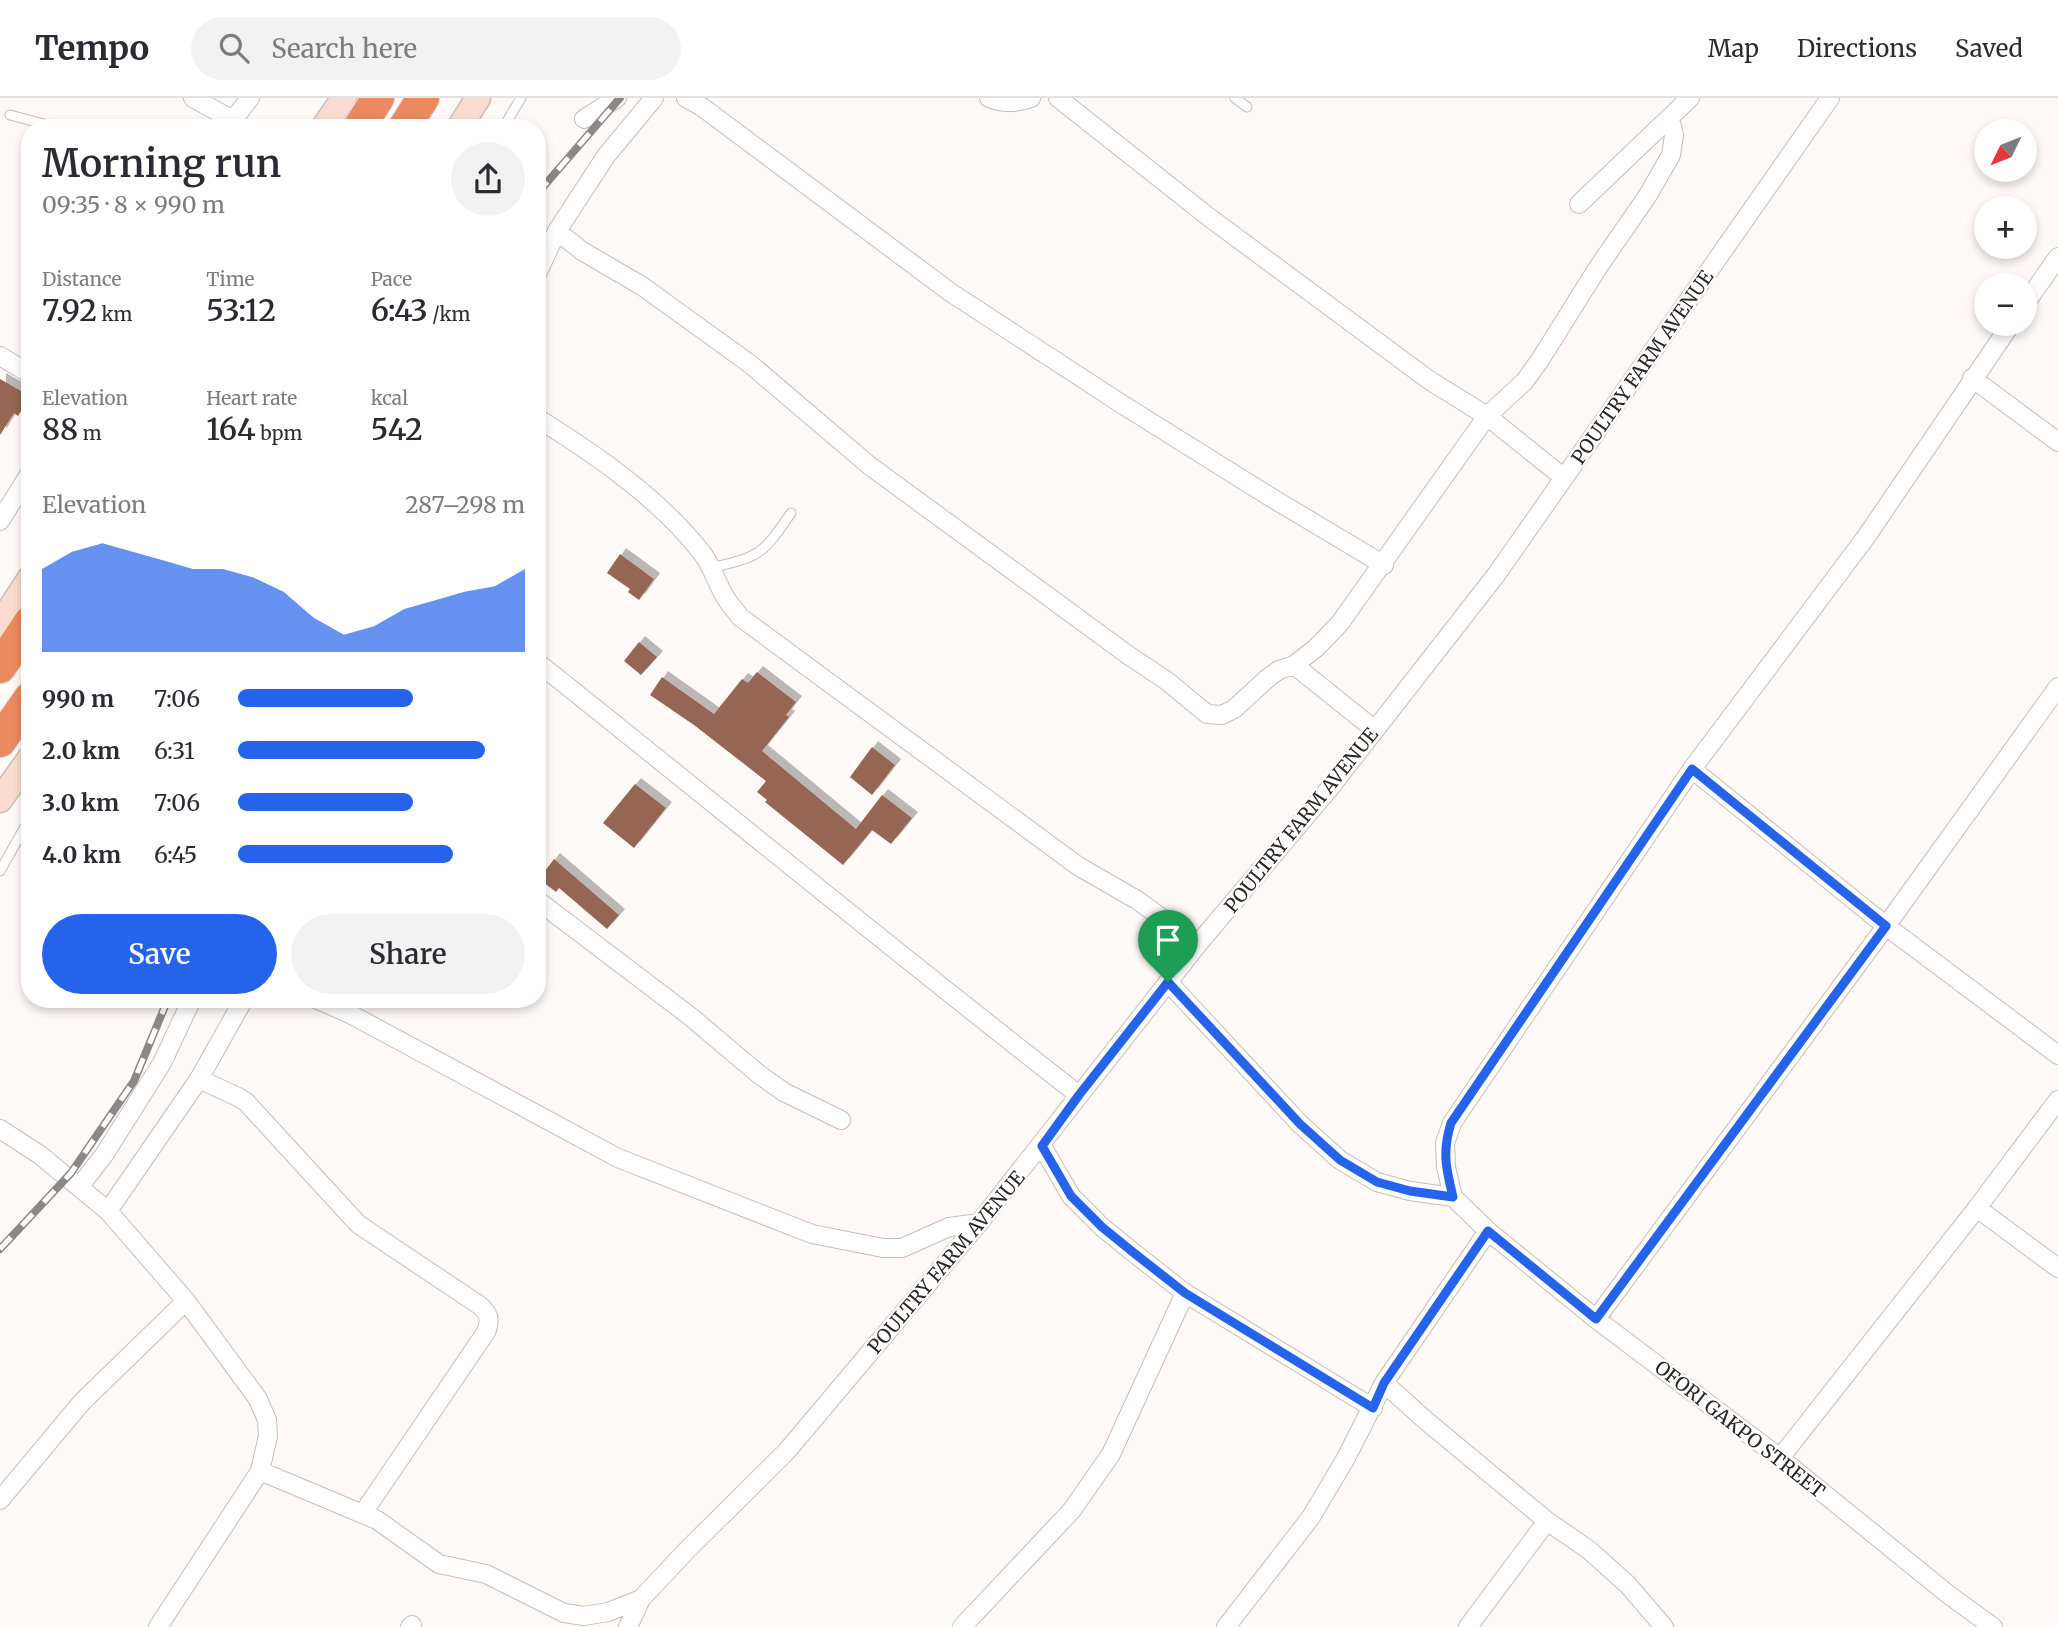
<!DOCTYPE html>
<html lang="en">
<head>
<meta charset="utf-8">
<style>
  body { margin:0; font-family:Merriweather,serif; background:#f2f2f3; color:#2b2b33; height:100vh; display:flex; flex-direction:column; font-size:26px; white-space:nowrap }
  * { box-sizing:border-box; margin:0 }
  p { font-size:23px; color:#7c7c81 }
  .icon { flex:none; width:38px; height:38px; fill:none; stroke:currentColor; stroke-width:2; stroke-linecap:round; stroke-linejoin:round }
  .map { position:relative; flex:1; overflow:hidden }
  .panel { position:absolute; left:21px; top:21px; width:525px; height:889px; display:flex; flex-direction:column; background:#fff; border-radius:28px; box-shadow:0 4px 10px #0003 }
  .panel>* { flex:none }
  .needle { width:46px; rotate:227deg }
  .fabs { position:absolute; left:1974px; top:21px; display:grid; gap:14px }
  .fabs a { display:grid; place-items:center; width:63px; height:63px; border-radius:50%; background:#fff; box-shadow:0 4px 10px #0003; font-size:35px }
  .pin { position:absolute; display:grid; place-items:center; width:60px; height:60px; color:#fff; margin:-72px -30px; border-radius:50% 50% 50% 0; rotate:-45deg; box-shadow:0 0 7px #0007 }
  .pin .icon { rotate:45deg }
  .round { display:grid; place-items:center; flex:none; width:74px; height:74px; border-radius:37px; background:#f2f2f3 }
  .headline { display:flex; align-items:center; justify-content:space-between; height:119px; padding:0 21px }
  h1 { font-size:38px; font-weight:600; line-height:52px }
  .figures { display:grid; grid-template-columns:repeat(3,1fr); gap:10px; height:119px; padding:7px 21px }
  .figures div { display:grid; align-content:center }
  .figures b { font-size:30px; font-weight:600 }
  .figures small { font-size:19px; font-weight:400 }
  .figures p { font-size:19px }
  .chart { height:196px; padding:14px 21px }
  .chart p { display:flex; justify-content:space-between }
  .chart svg { width:100%; height:126px; margin-top:7px; fill:#2563eb; opacity:.7 }
  .button { display:flex; gap:14px; margin-top:auto; padding:14px 21px }
  .button a { flex:1; height:80px; border-radius:42px; background:#2563eb; color:#fff; font-size:28px; font-weight:600; line-height:80px; text-align:center }
  .button a+a { background:#f2f2f3; color:#2b2b33 }
  ul { padding:0 21px; list-style:none; font-size:23px }
  li { display:grid; grid-template-columns:112px 84px 1fr; align-items:center; height:52px }
  li i { height:18px; border-radius:9px; background:#2563eb }
  header { display:flex; align-items:center; gap:42px; box-sizing:border-box; height:98px; padding:0 35px; background:#fff; border-bottom:2px solid #e1e1e2 }
  header strong { font-size:33px }
  nav { display:flex; gap:38px; margin-inline-start:auto; font-size:24px }
  .search { width:490px; height:63px; background:#f2f2f3; display:flex; align-items:center; gap:18px; box-sizing:border-box; padding:0 24px; border-radius:38px; color:#7c7c81; font-size:26px }
  .map>svg:first-child { display:block }
</style>
</head>
<body>
<header>
<strong>Tempo</strong>
<div class="search"><svg class="icon" aria-label="search" viewBox="0 0 24 24"><circle cx="10" cy="10" r="6"/><path d="M15 15l6 6"/></svg>Search here</div>
<nav><a>Map</a><a>Directions</a><a>Saved</a></nav>
</header>
<div class="map">
<svg width="2058" height="1529" viewBox="0 0 2058 1529">
  <defs>
    <filter id="shadow"><feDropShadow dx="6" dy="-6" stdDeviation="0" flood-color="#0004"/></filter>
  </defs>
  <rect width="100%" height="100%" fill="#fff9f7"/>
  <path fill="#956653" filter="url(#shadow)" d="M0,281L30,298L18,318L14,315L0,337Z
    M620,456L654,481L639,502L628,494L630,491L607,475Z
    M639,544L657,559L641,577L624,563Z
    M757,574L796,604L786,617L789,619L762,653L856,731L882,697L912,720L891,746L872,732L843,767L765,704L767,702L757,694L766,683L694,627L650,597L662,579L714,616L742,581L748,585Z
    M872,649L895,667L872,697L850,679Z
    M635,686L666,710L634,750L603,725Z
    M554,761L619,817L607,831L559,790L556,794L539,781Z"/>
  <g fill="none" stroke-linecap="round" stroke-linejoin="round">
    <g stroke="#c7beba" stroke-width="11">
      <path id="lane" d="M1235,0L1247,9
        M10,17L59,30
        M503,30L521,0
        M711,470C761,458 762,457 791,415
        M0,773L30,720"/>
    </g>
    <g stroke="#c7beba" stroke-width="20">
      <path id="street" d="M193,0L233,22L250,0
        M686,0L702,9L950,194L1120,305L1267,397L1384,467
        M989,0C1004,6 1016,5 1031,0
        M1058,0L1210,120L1429,282L1487,318L1564,380
        M584,21L617,0
        M1579,106L1690,0
        M557,133L606,58L654,0
        M537,176L557,133L582,153L642,188L750,266L870,368L1128,557L1167,583L1207,616L1222,617L1234,611L1269,579L1279,572L1294,567
        M2025,206L2058,159
        M0,258L30,276
        M1972,280L2058,344
        M537,320C595,356 659,400 702,455C713,469 717,487 727,502C731,508 736,513 740,519L1078,768L1137,802L1198,846
        M0,423L30,375
        M537,564C718,708 896,855 1079,997
        M1375,632L1294,567L1316,550L1340,525L1487,318L1524,284L1540,262L1597,171L1648,97L1671,57L1674,37L1670,20
        M1692,671L1886,828L2058,957
        M537,802L691,919L761,978L784,994L841,1022
        M1168,884L1300,1026L1340,1062L1377,1084L1410,1093L1453,1099
        M316,901L350,916L618,1060L812,1136L883,1150H902L949,1129L979,1125
        M199,981L238,999L246,1004L358,1126L479,1207C489,1215 491,1222 486,1234L363,1415
        M0,1031L40,1057L108,1113L186,1203L258,1301L267,1322L268,1338L260,1373L158,1529
        M1042,1048L1071,1098L1102,1129L1134,1155L1185,1195L1373,1310
        M79,1089L104,1057L162,965L192,901
        M1977,1110L2058,1170
        M108,1113L199,981L244,901
        M1488,1133L1596,1221L1780,1360L1949,1497L1993,1529
        M1596,1221L1886,828L2058,589
        M1384,1285L1424,1321L1547,1423L1589,1452L1628,1487L1664,1529
        M1780,1360L1977,1110L2058,1002
        M260,1373L377,1422L439,1466L486,1476L564,1515L584,1518L608,1514L641,1501
        M0,1402L82,1304L186,1203
        M410,1529L412,1527
        M628,1529L641,1501L687,1452L786,1354L979,1125L1198,846L1329,691L1496,477L1830,0
        M962,1529L1072,1412L1111,1356L1185,1195
        M1226,1529L1311,1419L1346,1360L1384,1285L1488,1133L1453,1099L1446,1069L1445,1045L1452,1025L1692,671L1866,439L2011,226
        M1468,1529L1547,1423"/>
    </g>
    <g stroke="#c7beba" stroke-width="27">
      <path id="secondary" d="M323,30L344,0
        M459,30L478,0
        M0,526L30,480
        M0,702L30,660"/>
    </g>
    <g stroke="#d9d8d8" stroke-width="34">
      <path id="highway" d="M359,30L378,0
        M404,30L423,0
        M0,569L30,524
        M0,643L30,600"/>
    </g>
    <use href="#lane" stroke="#fff" stroke-width="9"/>
    <use href="#street" stroke="#fff" stroke-width="18"/>
    <use href="#secondary" stroke="#f9dccf" stroke-width="24"/>
    <use href="#highway" stroke="#ec8a5f" stroke-width="32"/>
    <g stroke="#8d8887" stroke-width="8">
      <path id="rail" d="M537,96L620,0
        M0,1151L71,1075L134,983L168,901"/>
    </g>
    <use href="#rail" stroke="#fff" stroke-width="5" stroke-dasharray="16" stroke-linecap="butt"/>
  </g>
  <g fill="none" stroke-linecap="round" stroke-linejoin="round">
    <g stroke="#fff" stroke-width="14">
      <path id="route" d="M1692,671L1886,828L1596,1221L1488,1133L1384,1285L1373,1310L1185,1195L1134,1155L1102,1129L1071,1098L1042,1048L1079,997L1168,884L1300,1026L1340,1062L1377,1084L1410,1093L1453,1099C1446,1070 1442,1054 1451,1025Z"/>
    </g>
    <use href="#route" stroke="#2563eb" stroke-width="9"/>
  </g>
  <g text-anchor="middle" dominant-baseline="central" stroke-width="5" stroke-linejoin="round" paint-order="stroke">
    <g font-size="19" fill="#2b2726" stroke="#fff">
      <text transform="translate(1642 269) rotate(-55)">POULTRY FARM AVENUE</text>
      <text transform="translate(1301 722) rotate(-51)">POULTRY FARM AVENUE</text>
      <text transform="translate(946 1164) rotate(-50)">POULTRY FARM AVENUE</text>
      <text transform="translate(1740 1331) rotate(38)">OFORI GAKPO STREET</text>
    </g>
  </g>
</svg>
<div class="fabs">
<a><svg class="needle" viewBox="-14 -14 28 28"><path d="M0-13l5 13h-10z" fill="#e53935"/><path d="M0 13l5-13h-10z" fill="#7c7c81"/></svg></a>
<a>+</a>
<a>−</a>
</div>
<div class="pin" style="left:1168px;top:884px;background:#1e9e55"><svg class="icon" aria-label="arrive" viewBox="0 0 24 24"><path d="M6 21V4h12l-3 4 3 4H6"/></svg></div>
<section class="panel">
<div class="headline"><div><h1>Morning run</h1><p>09:35 · 8 × 990 m</p></div><a class="round"><svg class="icon" aria-label="share" viewBox="0 0 24 24"><path d="M12 15V3M7 8l5-5 5 5M5 13v7h14v-7"/></svg></a></div>
<div class="figures">
<div><p>Distance</p><b>7.92<small> km</small></b></div>
<div><p>Time</p><b>53:12</b></div>
<div><p>Pace</p><b>6:43<small> /km</small></b></div>
</div>
<div class="figures">
<div><p>Elevation</p><b>88<small> m</small></b></div>
<div><p>Heart rate</p><b>164<small> bpm</small></b></div>
<div><p>kcal</p><b>542</b></div>
</div>
<div class="chart"><p><span>Elevation</span>287–298 m</p>
<svg viewBox="0 0 160 44" preserveAspectRatio="none"><path d="M0 44V15L10 9L20 6L30 9L40 12L50 15L60 15L70 18L80 23L90 32L100 38L110 35L120 29L130 26L140 23L150 21L160 15V44z"/></svg>
</div>
<ul>
<li><b>990 m</b>7:06<i style="width:61%"></i></li>
<li><b>2.0 km</b>6:31<i style="width:86%"></i></li>
<li><b>3.0 km</b>7:06<i style="width:61%"></i></li>
<li><b>4.0 km</b>6:45<i style="width:75%"></i></li>
</ul>
<div class="button"><a>Save</a><a>Share</a></div>
</section>
</div>
</body>
</html>
